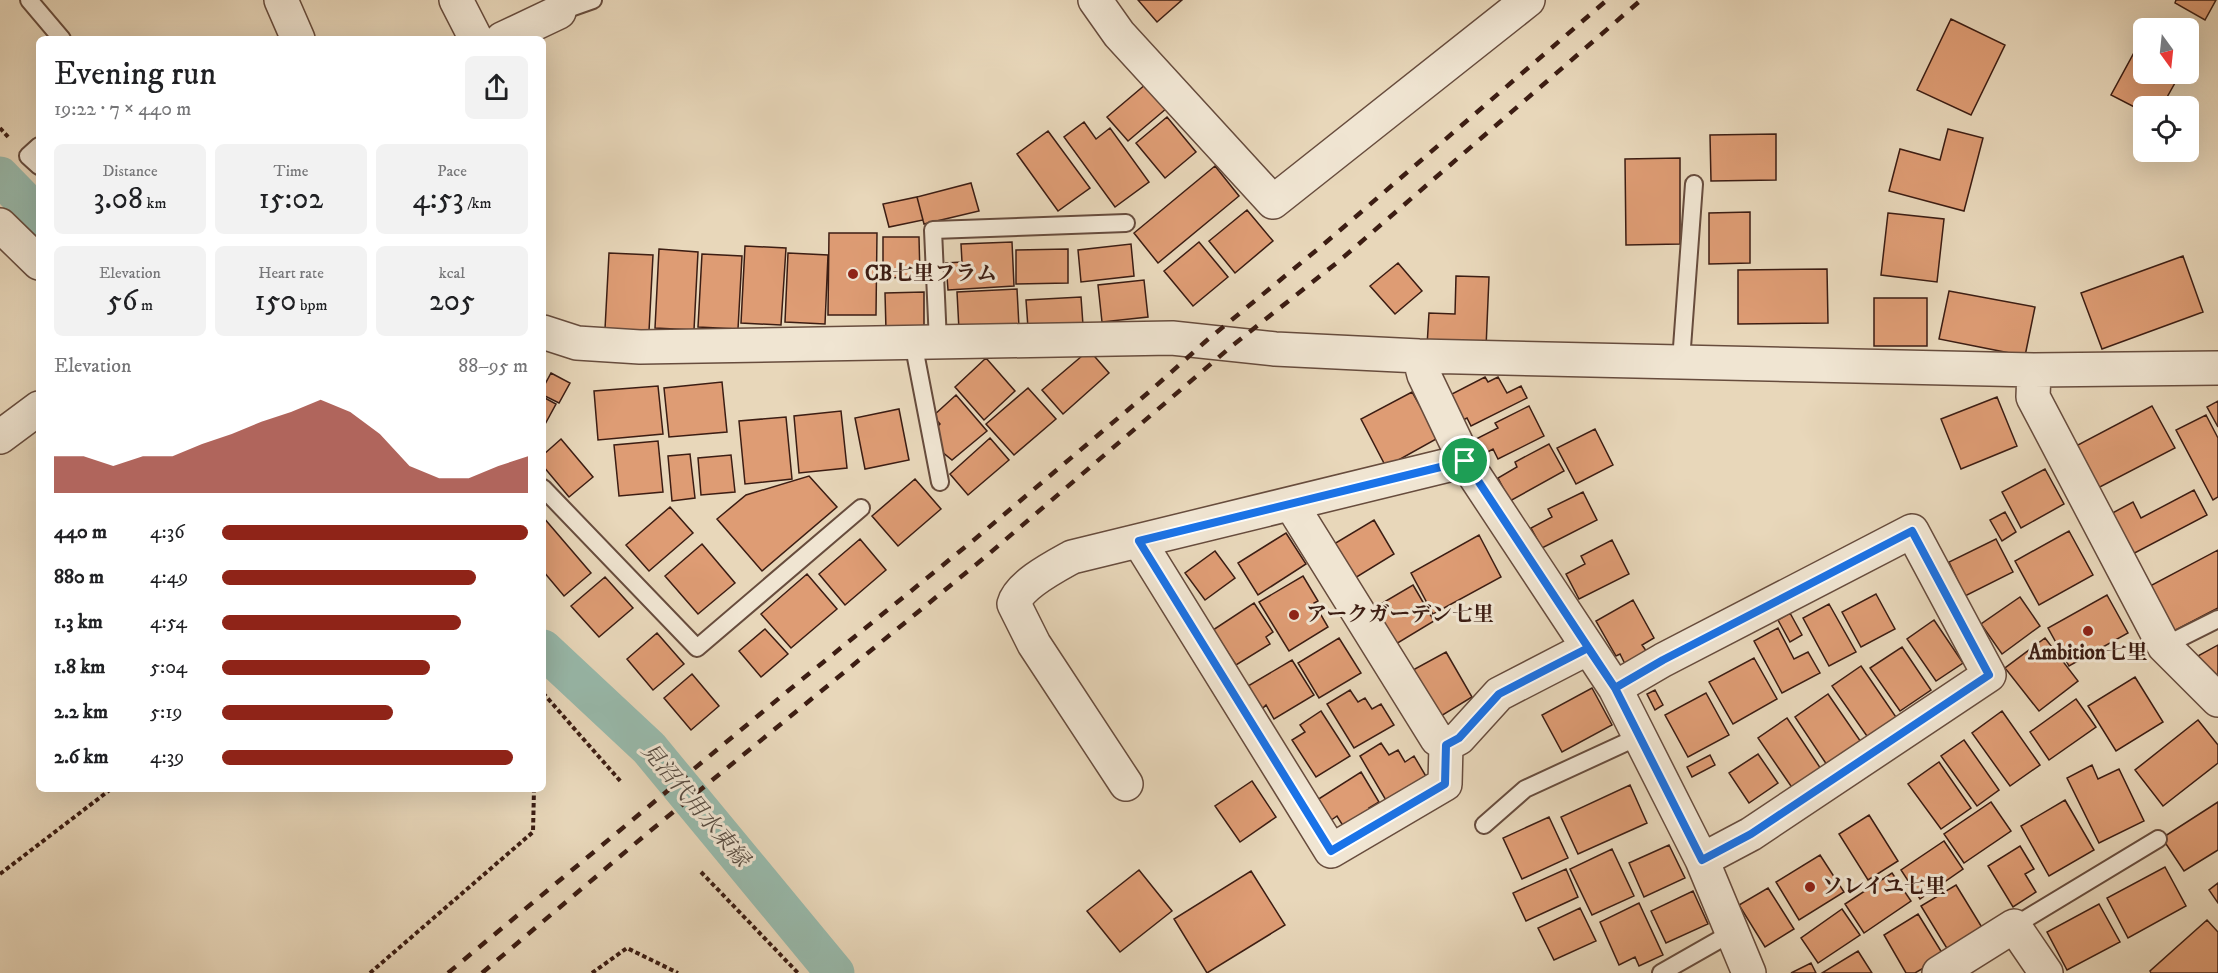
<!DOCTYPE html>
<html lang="en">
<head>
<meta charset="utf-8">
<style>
  body { margin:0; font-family:"IM FELL DW Pica","Noto Serif JP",serif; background:#f2f2f2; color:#202124; height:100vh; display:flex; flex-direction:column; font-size:22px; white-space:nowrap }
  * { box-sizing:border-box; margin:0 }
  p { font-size:20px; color:#757577 }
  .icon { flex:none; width:33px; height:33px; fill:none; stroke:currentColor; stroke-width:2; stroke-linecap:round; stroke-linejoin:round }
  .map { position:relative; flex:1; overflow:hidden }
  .panel { position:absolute; left:36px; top:36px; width:510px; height:756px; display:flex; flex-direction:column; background:#fff; border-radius:9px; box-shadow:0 6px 24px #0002 }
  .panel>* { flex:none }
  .needle { width:39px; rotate:165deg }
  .controls { position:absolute; left:2133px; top:18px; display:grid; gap:12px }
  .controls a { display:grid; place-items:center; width:66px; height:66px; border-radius:9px; background:#fff; box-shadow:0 6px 24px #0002; font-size:30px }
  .pin { position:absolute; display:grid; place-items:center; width:51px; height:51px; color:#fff; margin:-26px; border:3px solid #fff; border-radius:50%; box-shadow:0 2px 6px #0007 }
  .round { display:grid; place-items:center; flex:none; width:63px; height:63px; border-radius:9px; background:#f2f2f2 }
  .summary { display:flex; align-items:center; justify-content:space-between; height:102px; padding:0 18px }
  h1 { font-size:33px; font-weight:600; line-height:45px }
  .stats { display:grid; grid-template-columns:repeat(3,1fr); gap:9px; height:102px; padding:6px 18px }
  .stats div { display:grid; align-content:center; border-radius:9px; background:#f2f2f2; text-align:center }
  .stats b { font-size:30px; font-weight:600 }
  .stats small { font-size:16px; font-weight:400 }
  .stats p { font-size:16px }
  .chart { height:168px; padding:12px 18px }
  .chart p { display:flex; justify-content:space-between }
  .chart svg { width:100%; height:108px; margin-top:6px; fill:#8f2418; opacity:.7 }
  ul { padding:0 18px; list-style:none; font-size:20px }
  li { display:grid; grid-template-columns:96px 72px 1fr; align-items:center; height:45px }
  li i { height:15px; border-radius:8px; background:#8f2418 }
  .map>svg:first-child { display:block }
</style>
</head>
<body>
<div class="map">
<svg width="2218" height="973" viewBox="0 0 2218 973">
  <rect width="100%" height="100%" fill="#e8d7ba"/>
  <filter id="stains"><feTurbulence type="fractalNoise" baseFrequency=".00333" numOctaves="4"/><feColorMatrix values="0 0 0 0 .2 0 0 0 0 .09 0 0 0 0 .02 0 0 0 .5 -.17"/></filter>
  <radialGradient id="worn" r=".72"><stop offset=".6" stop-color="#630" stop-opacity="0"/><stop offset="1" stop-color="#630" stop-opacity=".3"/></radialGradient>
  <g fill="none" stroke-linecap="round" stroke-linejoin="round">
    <path stroke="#98baac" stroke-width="39" d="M0,176L39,216
      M543,649L649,748L835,973"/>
  </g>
  <path fill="#de9c74" stroke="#3c1d13" stroke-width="1.5" d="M1138,0H1182L1157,22Z
    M2176,0H2216L2205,20L2175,3Z
    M1951,19L2005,45L1971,115L1917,90Z
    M2142,38L2144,74H2180L2162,106H2144V112L2111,95Z
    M1146,84L1167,108L1128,141L1107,117Z
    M1167,117L1196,152L1165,178L1136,143Z
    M1084,122L1096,139L1110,128L1149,182L1115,207L1064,137Z
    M1948,129L1983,138L1964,211L1889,191L1900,149L1940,160Z
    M1048,131L1090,188L1058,211L1017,154Z
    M1776,134V180L1711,181L1710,135Z
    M1680,158V244L1626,245L1625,159Z
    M1215,166L1239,196L1158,263L1134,233Z
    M971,183L979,211L924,224L917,197Z
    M917,197L923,220L889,227L883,204Z
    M1247,210L1273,241L1235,273L1209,241Z
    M1750,212V263L1709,264V213Z
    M1888,213L1944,219L1937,282L1881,275Z
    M829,233H877L876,315H828Z
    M883,237H919L920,277L883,278Z
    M1012,242L1014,286L948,290L946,263L962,262L961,244Z
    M1199,242L1228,277L1193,306L1164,271Z
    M1131,244L1134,276L1081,282L1078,250Z
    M745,246L786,248L781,325L741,323Z
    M659,249L698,252L694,330L655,328Z
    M1068,249V283L1016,284V250Z
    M609,253L653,255L649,331L605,329Z
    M788,253L828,255L825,324L785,322Z
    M702,254L742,256L738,329L698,327Z
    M2183,256L2203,312L2102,349L2081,293Z
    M1398,263L1422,291L1395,314L1370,286Z
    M1827,269L1828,323L1738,324V270Z
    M1456,276L1489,277L1486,348L1427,346L1429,313L1455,314Z
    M1144,280L1148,317L1102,322L1098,285Z
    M1017,289L1019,327L959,330L957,292Z
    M1949,291L2035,307L2025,356L1939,339Z
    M924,292V329L886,330L885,293Z
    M1081,297L1083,325L1028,328L1026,300Z
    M1874,298H1927V346H1874Z
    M1089,350L1109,373L1063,414L1042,390Z
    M986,358L1015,391L984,420L955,387Z
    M551,373L570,383L559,403L543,395V388Z
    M1485,377L1488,382L1498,377L1507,393L1521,386L1527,398L1471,426L1467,418L1461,421L1448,396Z
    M722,382L727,432L669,437L664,388Z
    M658,386L663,434L598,440L594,391Z
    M1028,388L1056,419L1014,455L986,424Z
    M1412,392L1438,438L1386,467L1361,419Z
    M956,395L987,431L952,460L941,451L936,428L940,424L933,416Z
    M543,397L556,404L543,428Z
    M1997,397L2017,446L1961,469L1941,419Z
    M2218,401V427L2207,407Z
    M1529,406L1544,436L1498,459L1493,449L1484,454L1476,439L1498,428L1495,423Z
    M2152,406L2175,448L2096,489L2074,447Z
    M899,409L909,460L865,469L855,418Z
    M841,411L847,468L799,473L794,416Z
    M2206,415L2218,438V497L2213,500L2176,430Z
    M786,417L792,479L745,484L739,421Z
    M1595,429L1613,465L1576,484L1557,448Z
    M990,438L1009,460L968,495L950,474Z
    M561,439L593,477L569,497L543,466V455Z
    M658,441L663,492L619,496L614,445Z
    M1549,444L1564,471L1510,501L1498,478L1517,467L1515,462Z
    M690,454L695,498L672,501L668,456Z
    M731,455L735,492L701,495L698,458Z
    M2045,469L2064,504L2021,528L2002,492Z
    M809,476L837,507L762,571L717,519L746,495Z
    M915,479L941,509L898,546L872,516Z
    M2194,490L2207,515L2127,557L2105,517L2133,502L2141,518Z
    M1583,492L1597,520L1542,548L1531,528L1552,517L1548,509Z
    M670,507L693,533L649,571L626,545Z
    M2005,512L2016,532L2002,541L1990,520Z
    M543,517L591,573L564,596L543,571Z
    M1374,520L1394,554L1355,578L1334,544Z
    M2069,531L2093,575L2039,605L2015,561Z
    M1286,533L1306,564L1258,595L1238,563Z
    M1479,535L1501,577L1433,614L1411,573Z
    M860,539L886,570L845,605L819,574Z
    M1996,539L2013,572L1965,596L1949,562Z
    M1612,540L1629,574L1579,599L1566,574L1585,564L1581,556Z
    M702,544L735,583L698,614L665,576Z
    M2218,550V608L2174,631L2150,586Z
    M1215,551L1235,578L1205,600L1185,573Z
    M807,574L837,609L791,648L761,614Z
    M1303,576L1318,601L1314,603L1328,627L1289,651L1259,602Z
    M605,577L633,608L599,637L571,606Z
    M1413,585L1434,621L1396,644L1374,608Z
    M1876,594L1895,629L1861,647L1842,612Z
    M2107,595L2128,633L2069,666L2048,628Z
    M2020,597L2040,626L2002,654L1981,624Z
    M1633,600L1654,638L1642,645L1647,652L1625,664L1620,654L1616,656L1596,621Z
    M1254,603L1273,632L1266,637L1270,644L1236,665L1213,630Z
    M1829,604L1856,652L1829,666L1803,618Z
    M1790,613L1802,635L1790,642L1778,620Z
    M1934,620L1963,663L1936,681L1907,639Z
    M1778,628L1794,659L1808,652L1820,673L1782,693L1754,641Z
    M765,629L788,654L761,677L739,651Z
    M657,633L684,664L653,690L627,659Z
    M1339,638L1361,673L1319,698L1298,663Z
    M2045,638L2078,681L2039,711L2005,668Z
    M2218,645V690L2196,657Z
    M1902,647L1931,690L1900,711L1870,668Z
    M1446,652L1472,697L1441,716L1413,670Z
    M1754,658L1777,699L1733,724L1709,682Z
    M1292,660L1314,695L1274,719L1266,705L1262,709L1248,686Z
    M1861,666L1898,720L1869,739L1832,686Z
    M692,674L719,706L691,730L664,698Z
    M2135,677L2163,722L2116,751L2088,706Z
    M1592,688L1612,725L1562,752L1542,715Z
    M1350,690L1358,702L1365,698L1372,709L1381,704L1394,725L1354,748L1327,704Z
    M1655,690L1663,705L1655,710L1647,694Z
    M1706,693L1729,735L1688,757L1665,715Z
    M1828,694L1861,742L1827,765L1795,717Z
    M2076,699L2096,727L2049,760L2030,732Z
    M1321,711L1350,756L1316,777L1292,740L1305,732L1300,725Z
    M2002,711L2040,765L2010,786L1972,733Z
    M1787,718L1821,769L1793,789L1758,738Z
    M2198,720L2218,745V763L2163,806L2135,770Z
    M1964,740L1999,790L1977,806L1941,756Z
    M1381,743L1389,755L1398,750L1405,762L1414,756L1427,778L1387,802L1360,756Z
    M1758,754L1778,783L1749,803L1729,773Z
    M1710,755L1715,765L1692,777L1687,767Z
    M1939,762L1971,808L1941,829L1908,784Z
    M2092,765L2098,779L2119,769L2144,821L2099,843L2067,778Z
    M1361,772L1379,802L1369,808L1372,812L1345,829L1337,816L1330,821L1317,800Z
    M1252,781L1276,817L1240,842L1215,806Z
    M1630,785L1647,823L1578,854L1561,817Z
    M2065,800L2094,850L2049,876L2021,826Z
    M1991,802L2011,831L1964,863L1944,834Z
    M2218,802V850L2184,871L2162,838Z
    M1869,815L1898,861L1868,880L1839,834Z
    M1549,817L1568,858L1522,879L1503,838Z
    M1944,841L1963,869L1920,899L1901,870Z
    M1669,845L1685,878L1644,897L1629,863Z
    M2020,846L2034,869L2025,874L2036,892L2013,907L1988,866Z
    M1612,849L1634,896L1592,915L1570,869Z
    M1820,855L1844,892L1799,920L1776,882Z
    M2165,867L2186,906L2128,938L2107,898Z
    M1566,869L1578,897L1526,921L1513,893Z
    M1139,870L1172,911L1120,952L1087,911Z
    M1251,871L1285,925L1207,973L1174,919Z
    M1892,873L1911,901L1864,933L1845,904Z
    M2218,883V903L2209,890Z
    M1956,885L1986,934L1951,955L1921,906Z
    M1768,888L1794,929L1765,947L1739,905Z
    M1693,891L1708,924L1666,943L1651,911Z
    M1639,903L1663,955L1639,966L1635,957L1619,965L1600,922Z
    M2099,904L2120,942L2067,970L2047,932Z
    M1580,908L1596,941L1554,960L1538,928Z
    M1842,909L1860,935L1818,963L1801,938Z
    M1918,914L1944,956L1915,973H1906L1884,935Z
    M2207,920L2218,932V973H2151L2150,971Z
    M1858,951L1872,973H1822Z
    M1811,963L1816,973H1791Z"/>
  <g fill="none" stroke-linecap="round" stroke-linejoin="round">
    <g stroke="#674c3d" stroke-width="20">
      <path id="service" d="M29,0L62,39
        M559,12L593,0
        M39,146L28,156L39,166
        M913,342L940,482
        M938,342L933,230L1126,223
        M1681,361L1694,184
        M543,488L697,648L861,508
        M2164,646L2218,619
        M1484,825L1525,789L1640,736
        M2014,926L2158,839
        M1661,973L1733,932"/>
    </g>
    <g stroke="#674c3d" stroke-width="36">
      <path id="minor" d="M281,0L298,39
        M456,0L476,39
        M1095,0L1119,34L1273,202L1528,0
        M502,39L559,12
        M0,225L39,263
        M543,332L577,343L640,347L1172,338L1275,349L1419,356L2034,370L2218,368
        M1419,356L1424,375L1465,461L1615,688L1702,860L1749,973
        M2034,370L2033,397L2164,646L2218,700
        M0,437L39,408
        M1291,504L1437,739L1446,745L1459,738L1499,694L1588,648
        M1139,541L1331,851L1445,784L1446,745
        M1615,688L1663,660L1912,531L1989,675L1751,834L1702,860
        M1126,784L1034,644L1014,604C1019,585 1054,567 1072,557L1465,461
        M1939,973L2014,926L2046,973"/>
    </g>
    <path stroke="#3c1d13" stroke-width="4" stroke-dasharray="4.5 3" stroke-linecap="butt" d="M0,128L10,139
      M543,693L622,783
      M701,872L798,973
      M0,874L111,789
      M370,973L533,832L534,789
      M592,973L627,948L678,973"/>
    <use href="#service" stroke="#f0e5d2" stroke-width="16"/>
    <use href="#minor" stroke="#f0e5d2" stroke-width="33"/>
    <path stroke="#3c1d13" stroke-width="4.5" stroke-dasharray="10 10" stroke-linecap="butt" d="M448,973L789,690L975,539L1149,392L1206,341L1324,244L1607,0
      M482,973L650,831L984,558L1233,345L1339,261L1641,0"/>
  </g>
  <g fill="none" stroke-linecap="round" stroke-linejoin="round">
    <g stroke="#fff" stroke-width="12">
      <path id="route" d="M1465,461L1139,541L1331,851L1445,784L1446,745L1459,738L1499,694L1588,648L1615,688L1702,860L1751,834L1989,675L1912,531L1663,660L1615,688L1465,461"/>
    </g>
    <use href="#route" stroke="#1a73e8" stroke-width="8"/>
  </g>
  <g fill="#8f2418" stroke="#f0e5d2" stroke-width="2">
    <circle cx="853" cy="274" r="6"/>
    <circle cx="1294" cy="615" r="6"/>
    <circle cx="2088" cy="631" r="6"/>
    <circle cx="1810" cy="887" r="6"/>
  </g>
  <g text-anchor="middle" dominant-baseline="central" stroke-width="6" stroke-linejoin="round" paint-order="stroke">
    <g font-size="21" font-weight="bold" fill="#3c1d13" stroke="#f0e5d2" text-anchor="start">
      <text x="865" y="274">CB七里フラム</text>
      <text x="1306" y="615">アークガーデン七里</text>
      <text x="2088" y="653" text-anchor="middle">Ambition七里</text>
      <text x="1822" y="887">ソレイユ七里</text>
    </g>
    <g font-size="22" font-style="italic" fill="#584c41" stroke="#f0e5d2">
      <text transform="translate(695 805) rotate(50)">見沼代用水東縁</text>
    </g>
  </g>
  <rect width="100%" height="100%" filter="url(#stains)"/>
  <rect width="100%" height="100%" fill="url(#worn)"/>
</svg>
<div class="controls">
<a><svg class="needle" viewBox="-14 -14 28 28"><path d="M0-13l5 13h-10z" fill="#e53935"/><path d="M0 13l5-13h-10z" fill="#757577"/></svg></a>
<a><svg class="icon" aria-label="locate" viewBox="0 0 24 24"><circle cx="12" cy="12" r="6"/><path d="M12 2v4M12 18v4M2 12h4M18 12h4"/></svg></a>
</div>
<div class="pin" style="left:1465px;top:461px;background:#1e9e55"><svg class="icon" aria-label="arrive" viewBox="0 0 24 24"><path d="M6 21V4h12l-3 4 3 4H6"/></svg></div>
<section class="panel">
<div class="summary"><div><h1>Evening run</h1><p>19:22 · 7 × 440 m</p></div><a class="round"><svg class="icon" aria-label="share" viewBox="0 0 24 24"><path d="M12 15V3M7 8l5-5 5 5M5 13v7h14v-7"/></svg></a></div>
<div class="stats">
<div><p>Distance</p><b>3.08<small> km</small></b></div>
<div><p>Time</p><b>15:02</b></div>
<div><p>Pace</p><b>4:53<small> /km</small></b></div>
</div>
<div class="stats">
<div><p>Elevation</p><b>56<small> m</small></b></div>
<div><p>Heart rate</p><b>150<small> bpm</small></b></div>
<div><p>kcal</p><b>205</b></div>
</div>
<div class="chart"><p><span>Elevation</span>88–95 m</p>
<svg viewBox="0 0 160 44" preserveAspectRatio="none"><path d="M0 44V29L10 29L20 33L30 29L40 29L50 24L60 20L70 15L80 11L90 6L100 11L110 20L120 33L130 38L140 38L150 33L160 29V44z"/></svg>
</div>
<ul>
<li><b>440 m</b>4:36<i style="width:100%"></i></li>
<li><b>880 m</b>4:49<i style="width:83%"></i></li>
<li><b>1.3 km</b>4:54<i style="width:78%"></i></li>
<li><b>1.8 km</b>5:04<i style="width:68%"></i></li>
<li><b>2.2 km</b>5:19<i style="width:56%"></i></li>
<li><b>2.6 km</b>4:39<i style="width:95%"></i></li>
</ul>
</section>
</div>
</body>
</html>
